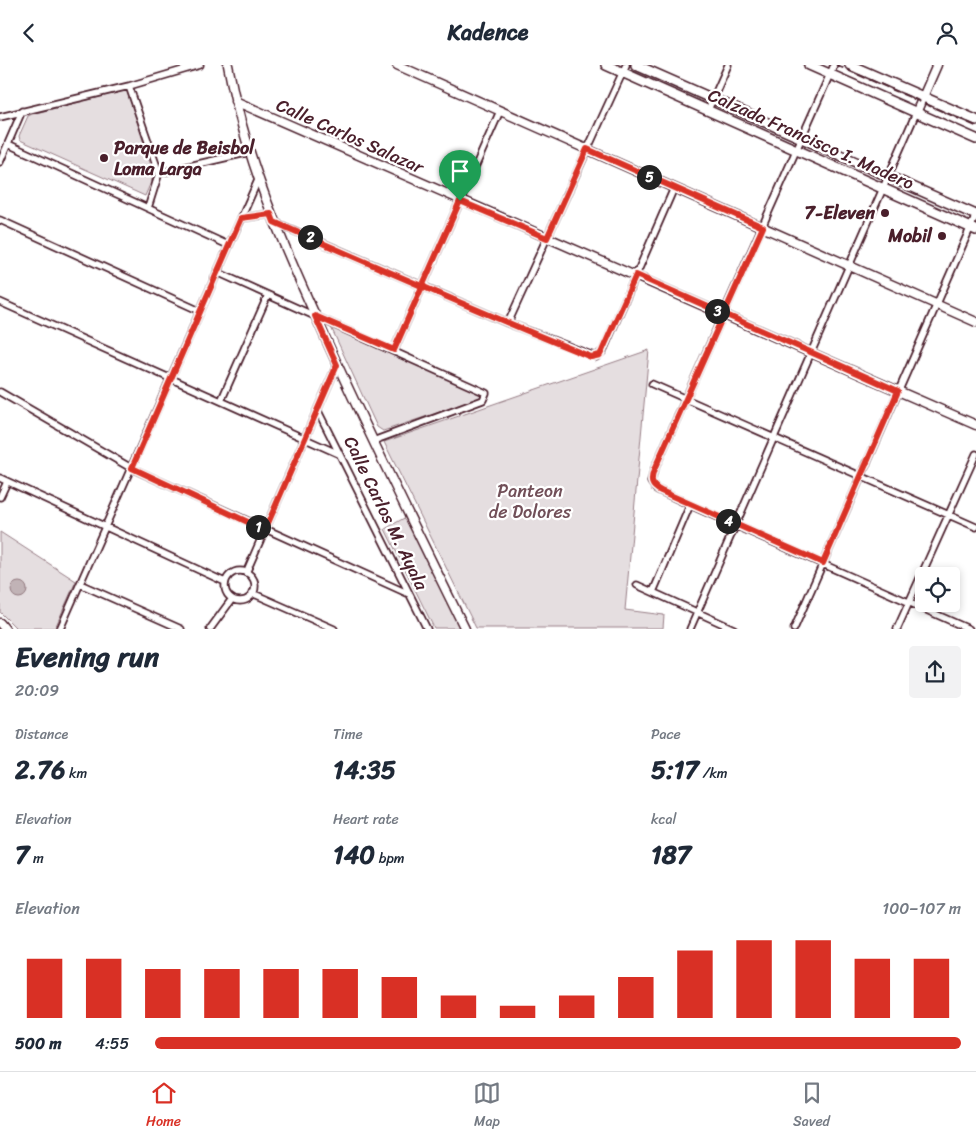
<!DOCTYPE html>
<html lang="en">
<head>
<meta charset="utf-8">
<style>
  body { margin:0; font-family:Sriracha,sans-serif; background:#f2f2f3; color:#1f2937; height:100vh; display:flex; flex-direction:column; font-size:19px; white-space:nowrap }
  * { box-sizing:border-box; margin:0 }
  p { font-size:16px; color:#747a83 }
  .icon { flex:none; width:28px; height:28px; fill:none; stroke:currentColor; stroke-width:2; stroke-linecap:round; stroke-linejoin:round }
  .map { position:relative; height:564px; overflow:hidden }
  .sheet { display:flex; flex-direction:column; background:#fff; flex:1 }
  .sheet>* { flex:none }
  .tools { position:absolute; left:915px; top:502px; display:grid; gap:10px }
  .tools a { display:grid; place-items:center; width:45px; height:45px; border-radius:5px; background:#fff; box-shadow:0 2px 8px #0003; font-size:25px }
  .pin { position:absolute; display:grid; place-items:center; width:42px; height:42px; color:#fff; margin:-51px -21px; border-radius:50% 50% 50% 0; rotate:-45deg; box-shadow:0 0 5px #0007 }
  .pin .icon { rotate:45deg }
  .km { position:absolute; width:25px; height:25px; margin:-12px; border-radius:50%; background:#222; color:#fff; font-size:14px; line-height:25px; text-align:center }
  .round { display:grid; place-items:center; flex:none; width:52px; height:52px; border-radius:5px; background:#f2f2f3 }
  .head { display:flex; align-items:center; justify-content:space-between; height:85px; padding:0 15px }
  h1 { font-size:28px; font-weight:700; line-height:38px }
  .stats { display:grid; grid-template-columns:repeat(3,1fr); gap:8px; height:85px; padding:5px 15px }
  .stats div { display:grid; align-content:center }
  .stats b { font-size:25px; font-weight:700 }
  .stats small { font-size:14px; font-weight:400 }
  .stats p { font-size:14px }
  .chart { height:140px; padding:10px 15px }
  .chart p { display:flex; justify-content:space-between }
  .chart svg { width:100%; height:90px; margin-top:5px; stroke:#d93025; stroke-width:6 }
  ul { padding:0 15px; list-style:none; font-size:16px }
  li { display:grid; grid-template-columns:80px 60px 1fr; align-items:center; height:38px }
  li i { height:12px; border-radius:6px; background:#d93025 }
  header { display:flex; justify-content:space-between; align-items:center; height:65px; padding:0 15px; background:#fff; font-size:22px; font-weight:700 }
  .tab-bar { display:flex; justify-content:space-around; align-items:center; height:70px; border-top:1px solid #e0e1e3; background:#fff; font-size:14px; color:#747a83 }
  .tab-bar a { display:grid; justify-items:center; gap:2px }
  .tab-bar .on { color:#d93025 }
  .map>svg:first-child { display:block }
</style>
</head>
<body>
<header><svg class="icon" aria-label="back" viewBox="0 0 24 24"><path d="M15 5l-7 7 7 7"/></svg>Kadence<svg class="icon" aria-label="person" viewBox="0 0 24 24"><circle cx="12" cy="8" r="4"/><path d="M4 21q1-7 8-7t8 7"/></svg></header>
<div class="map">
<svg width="976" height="564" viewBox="0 0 976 564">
  <rect width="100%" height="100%" fill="#fff"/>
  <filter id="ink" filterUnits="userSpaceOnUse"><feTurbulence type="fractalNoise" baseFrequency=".02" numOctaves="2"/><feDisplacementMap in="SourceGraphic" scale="10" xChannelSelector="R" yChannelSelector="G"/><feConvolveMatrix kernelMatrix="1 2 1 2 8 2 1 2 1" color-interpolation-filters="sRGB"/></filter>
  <g filter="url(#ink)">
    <path fill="#e5dee0" stroke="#987e86" d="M127,25L154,110L145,131L20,75L19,71L28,51L32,49Z
      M330,260L484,325V332L383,366L377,362Z
      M649,285L625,545L664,550L663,563H476L384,377Z
      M406,452L461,563H434L385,464Z
      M0,467L76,516L55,563H16L0,547Z"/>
    <path fill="#c1b3b6" stroke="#91787e" d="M11 525a8 8 0 1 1 16 0a8 8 0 1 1-16 0Z"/>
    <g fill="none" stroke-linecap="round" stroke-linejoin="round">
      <g stroke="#4a1f2b" stroke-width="9">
        <path id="street" d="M834,0L654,405L651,417L656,424L690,440L969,564
          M129,21L159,108
          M708,45L728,0
          M0,52L129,21L200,0
          M8,79L228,180
          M0,97L22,46
          M159,108L250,87
          M148,143L159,108
          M241,153L271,149
          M0,155L200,246
          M274,157L508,258L596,292L603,286L674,123
          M217,207L486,328L483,335L373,376
          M0,237L339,389
          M508,258L626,0
          M394,285L500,46
          M652,319L976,462
          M0,327L131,403L409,529
          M221,336L268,230
          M318,346L427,564
          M0,413L225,517
          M0,432L7,417
          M225 521a15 15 0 1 1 30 0a15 15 0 1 1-30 0Z
          M246,508L337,300
          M80,519L181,564
          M637,520L734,564
          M653,527L690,440
          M252,528L334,564
          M60,564L258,115
          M210,564L232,534
          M690,564L916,48
          M794,564L976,150
          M897,564L976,389"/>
      </g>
      <g stroke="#4a1f2b" stroke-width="11">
        <path id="secondary" d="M228,0C245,93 282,178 321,263C366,365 416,464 465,564
          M397,0L976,257
          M235,36L976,360
          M916,48L937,0
          M0,558L5,564"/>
      </g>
      <g stroke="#4a1f2b" stroke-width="12">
        <path id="primary" d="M606,0L976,165
          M636,0L976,150
          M809,0L976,74
          M850,0L976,55"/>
      </g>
      <use href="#street" stroke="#fff" stroke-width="5.5"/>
      <use href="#secondary" stroke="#fff" stroke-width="8"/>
      <use href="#primary" stroke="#fff" stroke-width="9"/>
      <path stroke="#4a1f2b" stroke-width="2" stroke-dasharray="8 4" stroke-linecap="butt" d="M836,0L976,61"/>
    </g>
  </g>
  <g fill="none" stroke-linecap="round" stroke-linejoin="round" filter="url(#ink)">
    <g stroke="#fff" stroke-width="10">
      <path id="route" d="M460,136L394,285L315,251L337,300L265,465L132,403L241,153L271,149L274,157C379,203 484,249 591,292L600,290L602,286L636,210C724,249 811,287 898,326L823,498L661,426C651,421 650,416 654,405C690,324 726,243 763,162L587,84L547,173L460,136"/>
    </g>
    <use href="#route" stroke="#d93025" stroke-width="6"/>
  </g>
  <g fill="#4a1f2b" stroke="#fff" stroke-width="2">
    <circle cx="104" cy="93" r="5"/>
    <circle cx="885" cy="148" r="5"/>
    <circle cx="942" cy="171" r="5"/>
  </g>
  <g text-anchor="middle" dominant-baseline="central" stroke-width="4.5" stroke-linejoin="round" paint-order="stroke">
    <g font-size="18" fill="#4a1f2b" stroke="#fff">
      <text transform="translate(350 71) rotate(24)">Calle Carlos Salazar</text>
      <text transform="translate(811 74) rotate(24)">Calzada Francisco I. Madero</text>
      <text transform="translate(386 448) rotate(64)">Calle Carlos M. Ayala</text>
    </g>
    <g font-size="18" font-weight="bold" fill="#4a1f2b" stroke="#fff" text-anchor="end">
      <text x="114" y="83" text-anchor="start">Parque de Beisbol<tspan x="114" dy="21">Loma Larga</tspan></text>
      <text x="875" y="148">7-Eleven</text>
      <text x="932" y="171">Mobil</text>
    </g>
    <g font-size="18" fill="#714f58" stroke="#fff">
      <text x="530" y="426">Panteon<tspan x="530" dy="21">de Dolores</tspan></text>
    </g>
  </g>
</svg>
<div class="tools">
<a><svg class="icon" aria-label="locate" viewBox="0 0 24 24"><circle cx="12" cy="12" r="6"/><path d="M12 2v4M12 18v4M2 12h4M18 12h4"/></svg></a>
</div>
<div class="pin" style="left:460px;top:136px;background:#1e9e55"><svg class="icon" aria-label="arrive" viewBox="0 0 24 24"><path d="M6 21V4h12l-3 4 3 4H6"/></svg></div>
<b class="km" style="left:258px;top:462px">1</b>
<b class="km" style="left:310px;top:172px">2</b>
<b class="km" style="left:717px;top:246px">3</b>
<b class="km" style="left:728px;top:456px">4</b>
<b class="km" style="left:649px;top:112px">5</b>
</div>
<section class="sheet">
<div class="head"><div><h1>Evening run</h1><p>20:09</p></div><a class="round"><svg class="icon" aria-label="share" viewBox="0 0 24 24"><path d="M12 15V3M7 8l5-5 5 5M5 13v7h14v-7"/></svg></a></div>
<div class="stats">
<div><p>Distance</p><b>2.76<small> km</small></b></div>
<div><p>Time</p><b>14:35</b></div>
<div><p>Pace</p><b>5:17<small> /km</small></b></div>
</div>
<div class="stats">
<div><p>Elevation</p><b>7<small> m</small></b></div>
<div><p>Heart rate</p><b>140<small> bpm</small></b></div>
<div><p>kcal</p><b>187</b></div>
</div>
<div class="chart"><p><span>Elevation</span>100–107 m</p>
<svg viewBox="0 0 160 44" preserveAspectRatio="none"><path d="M5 44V15M15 44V15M25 44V20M35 44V20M45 44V20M55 44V20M65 44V24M75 44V33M85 44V38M95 44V33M105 44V24M115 44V11M125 44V6M135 44V6M145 44V15M155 44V15"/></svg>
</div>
<ul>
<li><b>500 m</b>4:55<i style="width:100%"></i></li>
</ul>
</section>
<nav class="tab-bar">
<a class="on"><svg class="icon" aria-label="home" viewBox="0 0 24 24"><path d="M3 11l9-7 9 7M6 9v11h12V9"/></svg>Home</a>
<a><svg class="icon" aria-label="map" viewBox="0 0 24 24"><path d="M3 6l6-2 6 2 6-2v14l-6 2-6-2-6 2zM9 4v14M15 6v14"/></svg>Map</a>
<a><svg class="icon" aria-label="saved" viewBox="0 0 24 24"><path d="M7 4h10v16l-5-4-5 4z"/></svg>Saved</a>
</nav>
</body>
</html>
